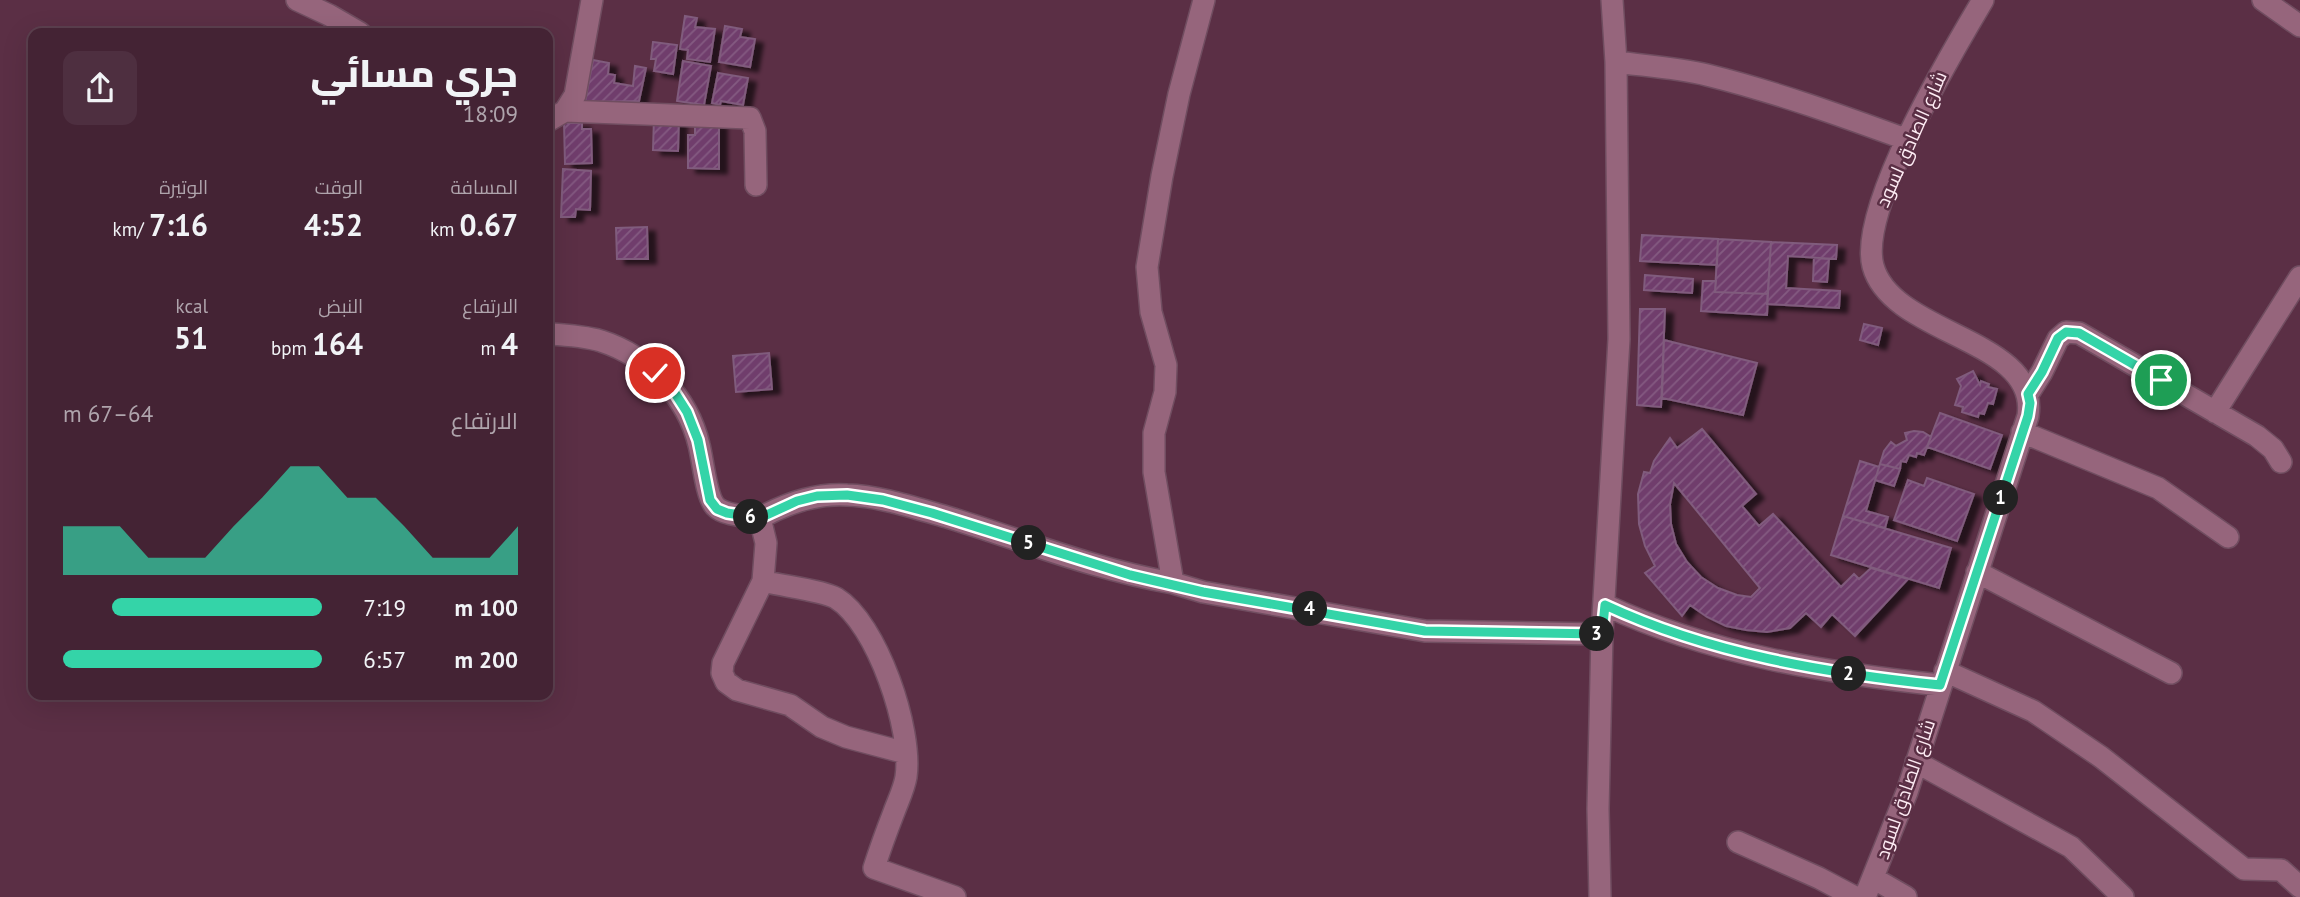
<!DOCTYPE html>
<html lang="ar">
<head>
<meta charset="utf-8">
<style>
  body { margin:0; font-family:"PT Sans",Cairo,sans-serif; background:#4e2f40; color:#f1f3f6; direction:rtl; height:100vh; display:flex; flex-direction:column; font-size:26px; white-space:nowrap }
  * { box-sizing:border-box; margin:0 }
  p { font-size:23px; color:#afa4ac }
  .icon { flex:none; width:38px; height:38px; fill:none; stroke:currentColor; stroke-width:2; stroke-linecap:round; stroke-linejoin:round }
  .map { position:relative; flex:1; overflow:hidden; direction:ltr }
  .sheet { position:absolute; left:28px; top:28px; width:525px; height:672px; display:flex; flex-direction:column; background:#442334; border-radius:14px; box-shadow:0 7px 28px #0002,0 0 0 2px #5c404f; direction:rtl }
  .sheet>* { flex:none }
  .pin { position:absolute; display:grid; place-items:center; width:60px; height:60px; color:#fff; margin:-30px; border:4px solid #fff; border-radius:50%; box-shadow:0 2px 7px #0007 }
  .km { position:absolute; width:35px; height:35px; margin:-18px; border-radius:50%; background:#222; color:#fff; font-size:19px; line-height:35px; text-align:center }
  .round { display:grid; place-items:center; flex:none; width:74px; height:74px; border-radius:14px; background:#4e2f40 }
  .summary { display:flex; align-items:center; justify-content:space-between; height:119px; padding:0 35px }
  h1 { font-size:38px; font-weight:800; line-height:52px }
  .stats { display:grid; grid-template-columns:repeat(3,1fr); gap:10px; height:119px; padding:7px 35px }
  .stats div { display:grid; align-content:center }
  .stats b { font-size:30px; font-weight:800 }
  .stats small { font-size:19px; font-weight:400 }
  .stats p { font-size:19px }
  .chart { height:196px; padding:14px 35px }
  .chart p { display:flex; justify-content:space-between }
  .chart svg { width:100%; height:126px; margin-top:7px; fill:#34d4a8; opacity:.7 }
  ul { padding:0 35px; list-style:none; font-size:23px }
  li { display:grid; grid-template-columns:112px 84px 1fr; align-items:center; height:52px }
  li i { height:18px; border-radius:9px; background:#34d4a8 }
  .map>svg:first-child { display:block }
</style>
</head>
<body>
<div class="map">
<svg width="2300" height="897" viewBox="0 0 2300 897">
  <defs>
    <pattern id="building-hatch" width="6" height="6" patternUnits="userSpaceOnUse" patternTransform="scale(1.75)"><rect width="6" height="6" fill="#6f3e6c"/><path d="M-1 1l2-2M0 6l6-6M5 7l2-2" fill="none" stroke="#845a81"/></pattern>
    <filter id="shadow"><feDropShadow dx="8" dy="4.5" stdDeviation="2" flood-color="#0009"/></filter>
  </defs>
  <rect width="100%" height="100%" fill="#5b2f45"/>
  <path fill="url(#building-hatch)" stroke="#805b7d" stroke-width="2" fill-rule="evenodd" filter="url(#shadow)" d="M685,16L697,18L695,27L715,29L710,62L687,59L688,50L680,49Z
    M725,26L742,29L740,37L755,39L750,67L719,62Z
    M653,42L677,45L673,74L654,71L656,59H651Z
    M593,60L609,63L608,74L615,75L614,83L633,86L635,66L646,68L639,101L585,102Z
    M683,61L711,66L704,105L677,101Z
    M718,73L748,78L743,105L721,101L720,105L712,103Z
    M654,117L679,118L678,151L653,150Z
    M564,123H582V129H591L592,163L565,164Z
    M695,123H719V169L688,168V135H695Z
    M563,169L591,171L590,210L576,209L575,217H561Z
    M647,227L648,259H617L616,228Z
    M1642,235L1718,239L1717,265L1640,261Z
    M1718,239L1771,242L1768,294L1715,292Z
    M1771,242L1837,245L1836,259L1788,256L1786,288L1840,291L1839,308L1767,304Z
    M1814,258L1829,259L1827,282L1813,281Z
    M1645,275L1693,279L1692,293L1644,290Z
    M1703,281H1716L1715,292L1768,294L1767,315L1701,311Z
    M1640,309H1665L1661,407L1637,405Z
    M1864,324L1882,328L1878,345L1860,340Z
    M1664,340L1757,363L1743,415L1662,398Z
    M769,353L772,389L736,392L733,356Z
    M1973,371L1980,385L1981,381L1989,384L1988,387L1997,389L1993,404L1988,403L1984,414L1979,413L1978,417L1962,412L1963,407L1955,405L1961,386L1957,379Z
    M1940,413L2002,435L1990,469L1927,447Z
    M1702,429L1756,494L1742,506L1759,526L1773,514L1841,587L1854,574L1859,579L1871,568L1908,579L1855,636L1832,614L1821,627L1806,613L1790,628L1767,632L1746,630L1726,626L1707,617L1690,605L1682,616L1645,573L1655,566L1645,546L1639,524L1638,494L1644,472L1650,473L1654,461L1670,438L1677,448ZM1674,483L1760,588L1751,597L1737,595L1718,588L1701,577L1687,562L1676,544L1671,524L1670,504Z
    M1914,431L1923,432L1931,437L1924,455L1917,453L1916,457L1909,455L1906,462L1901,461L1900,469L1880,464L1884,451L1891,442L1896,446L1907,440L1905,433Z
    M1860,461L1879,467L1866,511L1888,517L1885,528L1843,516Z
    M1880,464L1900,469L1894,486L1875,480Z
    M1927,478L1974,494L1957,541L1894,520L1908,480L1924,486Z
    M1843,516L1951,548L1939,588L1831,555Z"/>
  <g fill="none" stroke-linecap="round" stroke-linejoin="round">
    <g stroke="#704d60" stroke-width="24">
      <path id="street" d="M297,0L329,15L360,33
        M1204,0L1179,94L1162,176L1147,267L1151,312L1166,365L1165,392L1154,433V472L1173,583L1203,592L1425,631L1602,634
        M2263,0L2300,26
        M1616,62C1646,66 1678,68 1707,75C1776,92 1842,116 1908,140
        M565,111L750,118L755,131L756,185
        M548,121L565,111L575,95L592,0
        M548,334C565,335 584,336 601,341C648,356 688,397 699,445C703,460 706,496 715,506C724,516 747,516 760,518L766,543L763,581L723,663L722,673L726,682L737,690L790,705L822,727L846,737L906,753
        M2028,394L2042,372L2058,339L2066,332L2079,333L2257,436L2273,449L2281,462
        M2215,412L2300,277
        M2022,432L2158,488L2228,537
        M760,518C787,503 816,493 847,495C880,496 915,508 947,517C1022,540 1096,570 1173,583
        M1977,572L2171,673
        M763,581C781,586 821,590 836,598C877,623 913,730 906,777C904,789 898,801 894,812C887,830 880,849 874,868L955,897
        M1605,605C1710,654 1826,673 1940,685
        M1945,671L2033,711L2101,757L2244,869L2281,870L2300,887
        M1916,762L2071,847L2123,897
        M1738,842L1819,878L1855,897
        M1873,878L1906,897
        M1600,897L1598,809L1602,634L1619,339L1616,62L1612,0
        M1865,897L1907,792L2028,416C2040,338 1892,336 1873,266C1858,209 1952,52 1983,0"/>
    </g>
    <use href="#street" stroke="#96657c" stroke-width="21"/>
  </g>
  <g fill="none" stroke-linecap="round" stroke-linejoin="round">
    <g stroke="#fff" stroke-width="14">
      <path id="route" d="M655,373L673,390L687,412L698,440L710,500L717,509L727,513L760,518L797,501L817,496L847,495L883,500L932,513L1130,575L1203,592L1425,631L1602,634L1605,605C1710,654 1826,673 1940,685L2028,416L2030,403L2028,394L2042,372L2058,338L2066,332L2079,333L2161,380"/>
    </g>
    <use href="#route" stroke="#34d4a8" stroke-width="9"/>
  </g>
  <g text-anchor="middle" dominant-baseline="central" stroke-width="5" stroke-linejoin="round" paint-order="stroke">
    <g font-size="19" fill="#fdebf3" stroke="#5b2f45">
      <text transform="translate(1911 139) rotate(-66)">شارع الصادق لسود</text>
      <text transform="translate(1905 789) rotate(-71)">شارع الصادق لسود</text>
    </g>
  </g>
</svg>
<div class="pin" style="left:2161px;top:380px;background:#1e9e55"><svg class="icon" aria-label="arrive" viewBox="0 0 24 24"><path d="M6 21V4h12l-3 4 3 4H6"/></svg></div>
<div class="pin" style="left:655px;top:373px;background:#d93025"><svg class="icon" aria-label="check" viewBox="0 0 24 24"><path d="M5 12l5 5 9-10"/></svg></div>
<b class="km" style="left:2001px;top:498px">1</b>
<b class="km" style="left:1849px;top:674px">2</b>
<b class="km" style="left:1597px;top:634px">3</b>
<b class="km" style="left:1310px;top:609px">4</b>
<b class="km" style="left:1029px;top:543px">5</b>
<b class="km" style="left:751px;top:517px">6</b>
<section class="sheet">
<div class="summary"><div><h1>جري مسائي</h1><p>18:09</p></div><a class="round"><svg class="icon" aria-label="share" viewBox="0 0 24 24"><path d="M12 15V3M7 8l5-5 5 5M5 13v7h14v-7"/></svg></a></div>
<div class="stats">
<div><p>المسافة</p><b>0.67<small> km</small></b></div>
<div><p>الوقت</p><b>4:52</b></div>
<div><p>الوتيرة</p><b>7:16<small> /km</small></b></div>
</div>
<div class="stats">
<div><p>الارتفاع</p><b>4<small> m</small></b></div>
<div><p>النبض</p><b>164<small> bpm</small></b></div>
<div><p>kcal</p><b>51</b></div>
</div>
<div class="chart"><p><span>الارتفاع</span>64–67 m</p>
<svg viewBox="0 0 160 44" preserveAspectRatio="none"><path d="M0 44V27L10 27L20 27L30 38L40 38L50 38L60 27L70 17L80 6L90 6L100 17L110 17L120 27L130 38L140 38L150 38L160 27V44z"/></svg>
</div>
<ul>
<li><b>100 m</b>7:19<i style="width:81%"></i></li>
<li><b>200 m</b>6:57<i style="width:100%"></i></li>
</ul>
</section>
</div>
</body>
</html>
